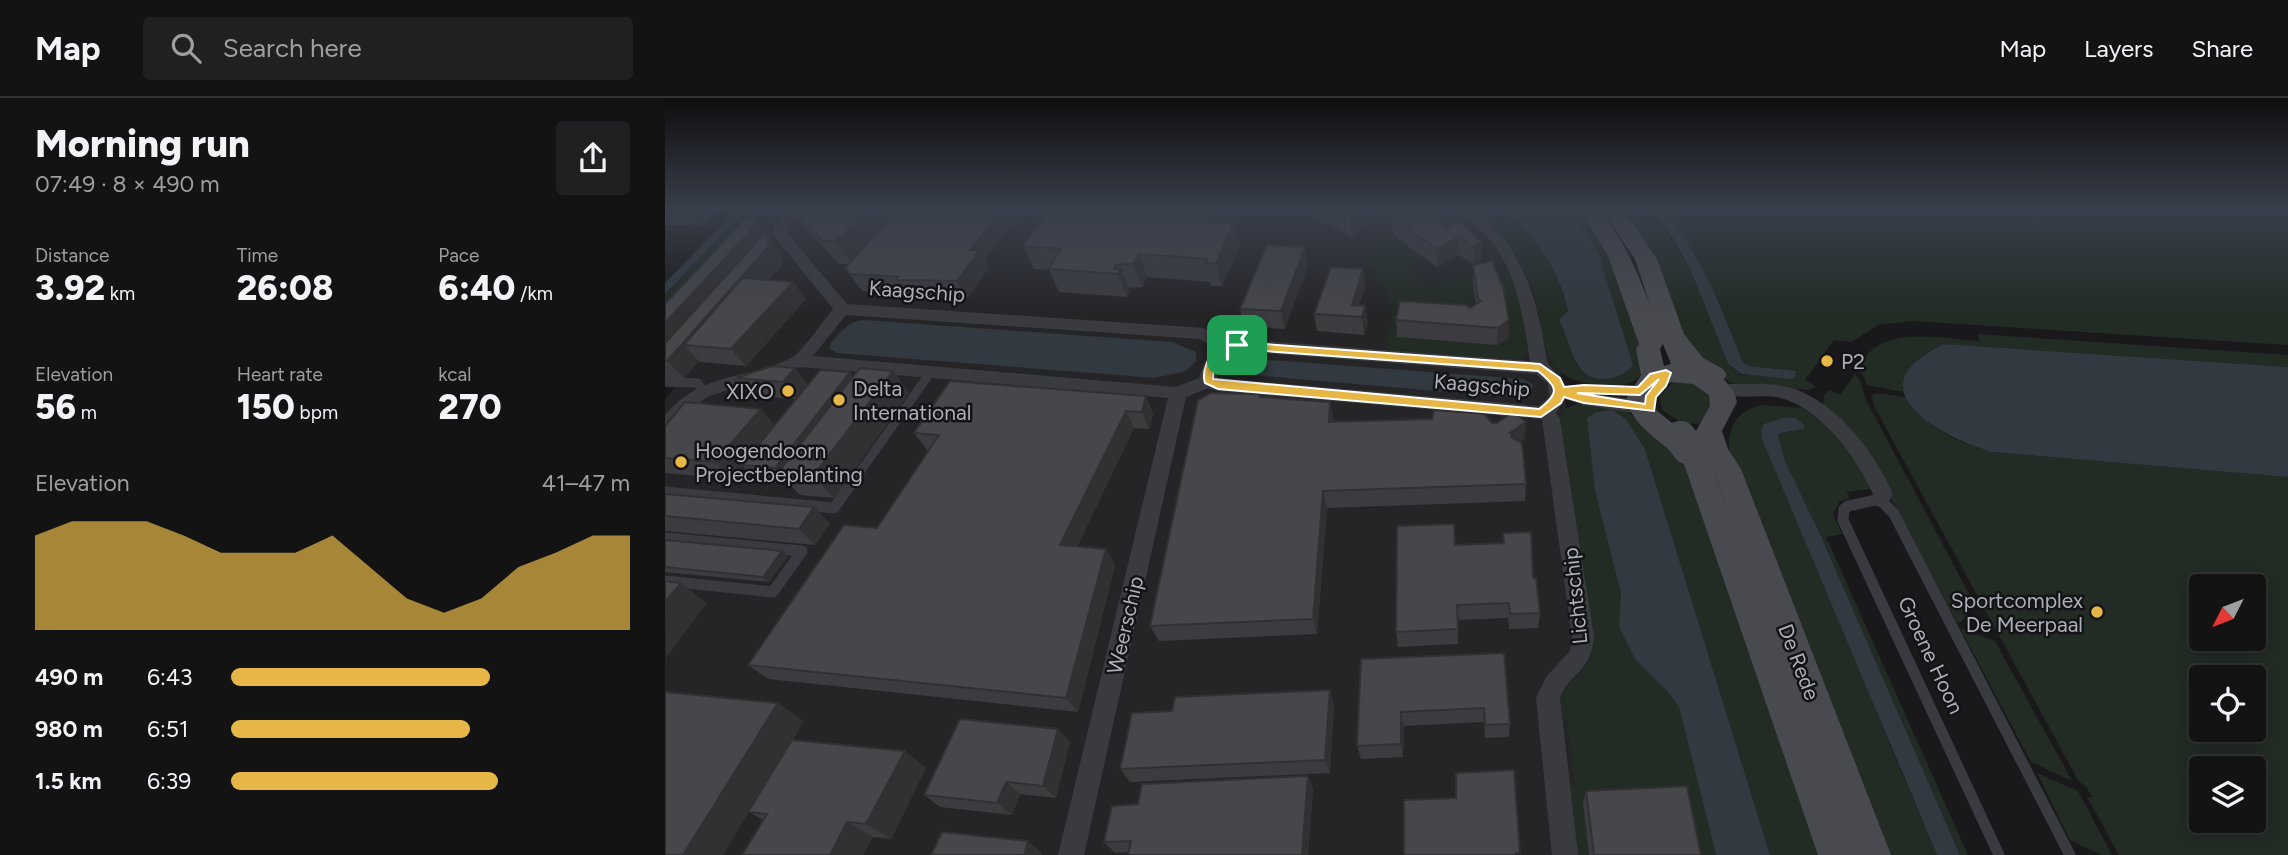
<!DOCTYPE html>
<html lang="en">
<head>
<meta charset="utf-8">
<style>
  body { margin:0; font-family:Figtree,sans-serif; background:#202022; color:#f1f3f6; height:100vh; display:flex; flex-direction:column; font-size:26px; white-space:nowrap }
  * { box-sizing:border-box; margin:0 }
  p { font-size:23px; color:#9d9ea0 }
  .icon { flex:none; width:38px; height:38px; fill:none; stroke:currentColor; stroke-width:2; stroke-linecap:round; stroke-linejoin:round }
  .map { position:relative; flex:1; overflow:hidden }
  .panel { display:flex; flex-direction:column; background:#131314; width:665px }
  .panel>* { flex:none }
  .needle { width:46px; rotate:228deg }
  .fabs { position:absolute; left:1524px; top:476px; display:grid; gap:14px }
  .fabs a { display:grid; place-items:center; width:77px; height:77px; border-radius:7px; background:#131314; box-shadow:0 4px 18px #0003,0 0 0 2px #323234; font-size:35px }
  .pin { position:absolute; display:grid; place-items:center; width:60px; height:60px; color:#fff; margin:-30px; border-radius:14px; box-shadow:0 4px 10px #0006 }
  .round { display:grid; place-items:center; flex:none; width:74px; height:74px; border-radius:7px; background:#202022 }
  .head { display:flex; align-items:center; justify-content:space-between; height:119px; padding:0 35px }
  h1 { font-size:38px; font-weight:800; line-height:52px }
  .metrics { display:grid; grid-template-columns:repeat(3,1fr); gap:10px; height:119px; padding:7px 35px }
  .metrics div { display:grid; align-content:center }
  .metrics b { font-size:35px; font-weight:800 }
  .metrics small { font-size:19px; font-weight:400 }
  .metrics p { font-size:19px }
  .chart { height:196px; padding:14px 35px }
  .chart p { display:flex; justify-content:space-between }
  .chart svg { width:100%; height:126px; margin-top:7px; fill:#e6b747; opacity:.7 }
  ul { padding:0 35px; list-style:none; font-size:23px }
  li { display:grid; grid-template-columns:112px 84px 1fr; align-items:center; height:52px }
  li i { height:18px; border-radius:9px; background:#e6b747 }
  header { display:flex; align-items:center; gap:42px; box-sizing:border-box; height:98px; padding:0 35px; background:#131314; border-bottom:2px solid #323234 }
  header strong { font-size:33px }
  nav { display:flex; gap:38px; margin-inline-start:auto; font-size:24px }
  .search { width:490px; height:63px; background:#202022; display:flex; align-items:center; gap:18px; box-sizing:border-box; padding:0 24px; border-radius:7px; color:#9d9ea0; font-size:26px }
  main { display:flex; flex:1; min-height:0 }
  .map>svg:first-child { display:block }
</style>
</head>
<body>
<header>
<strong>Map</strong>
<div class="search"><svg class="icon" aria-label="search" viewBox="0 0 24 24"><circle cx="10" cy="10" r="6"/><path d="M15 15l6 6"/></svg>Search here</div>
<nav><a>Map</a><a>Layers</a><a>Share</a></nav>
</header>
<main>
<section class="panel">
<div class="head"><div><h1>Morning run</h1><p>07:49 · 8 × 490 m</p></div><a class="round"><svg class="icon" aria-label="share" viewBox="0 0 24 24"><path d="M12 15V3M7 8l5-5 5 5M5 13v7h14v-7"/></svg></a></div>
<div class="metrics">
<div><p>Distance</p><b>3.92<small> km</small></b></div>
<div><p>Time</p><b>26:08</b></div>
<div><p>Pace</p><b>6:40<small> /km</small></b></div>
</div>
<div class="metrics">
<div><p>Elevation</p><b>56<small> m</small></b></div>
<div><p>Heart rate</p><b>150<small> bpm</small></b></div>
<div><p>kcal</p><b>270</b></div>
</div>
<div class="chart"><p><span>Elevation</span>41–47 m</p>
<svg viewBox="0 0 160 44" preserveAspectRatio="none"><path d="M0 44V11L10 6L20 6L30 6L40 11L50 17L60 17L70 17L80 11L90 22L100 33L110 38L120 33L130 22L140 17L150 11L160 11V44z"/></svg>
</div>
<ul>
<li><b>490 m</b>6:43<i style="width:65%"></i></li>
<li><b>980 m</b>6:51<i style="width:60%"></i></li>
<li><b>1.5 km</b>6:39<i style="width:67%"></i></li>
</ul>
</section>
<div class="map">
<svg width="1623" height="757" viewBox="0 0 1623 757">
  <rect width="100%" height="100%" fill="#19191b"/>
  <path fill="#252528" d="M108,111H815L860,145L893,258L907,344L1041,757H0V302L9,290L0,289V231Z"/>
  <path fill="#232b25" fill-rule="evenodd" d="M82,111H125L0,241V196Z
    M807,111H835C871,137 894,172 903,214L894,222L906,246L912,268L933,154L904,111H917L938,140L980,252L979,279L975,278C963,289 951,288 935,287C860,281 887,225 861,176C848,151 829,128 807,111Z
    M957,111H985L992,118L1026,173L1063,266L1076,277L1131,273L1083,268L1078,265C1057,211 1036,155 998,111H1623V247L1247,223L1213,227L1187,244L1169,242L1140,282L1151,289L1144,292L1084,289L1064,284L1024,249L981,147Z
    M721,134L761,161L745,168L751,180L747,182L749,187L758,185L761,188L833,172L837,175L836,172L849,177L854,189L864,254L852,263L761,257V254L737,252L736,255L725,254L719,248C721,239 728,226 727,216C726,193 708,170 692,155Z
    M1312,236L1623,257V269L1279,246C1258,256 1235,269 1239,294L1202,287L1198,277L1191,273C1195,267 1199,260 1204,255C1229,229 1283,241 1315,243Z
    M1190,276L1195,282L1201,302L1310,507L1295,525L1291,523L1204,359L1157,308L1159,298L1164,292L1175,297Z
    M1010,281L1021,282L1048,296L1047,311L1034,326L1017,325L997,312L995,299Z
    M1210,295L1241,299C1260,330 1293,344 1326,354L1623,379V757H1454L1422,699H1427L1421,688L1414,684L1210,310L1206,298ZM1536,488H1589V541H1536ZM1536,579H1589V632H1536ZM1536,670H1589V723H1536Z
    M913,306L952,308L963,314L1025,370L1159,757H1105L980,351L961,321L922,320L956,495L954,529L970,561L1003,594L1014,609L1051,757H911L903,687L910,686L902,622L894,623C894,584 909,587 927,559V550L900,379L904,378L901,353L897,352L892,321L901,310Z
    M1098,307L1137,310L1157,324L1192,362L1206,391L1181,394L1185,401L1175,403L1168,416L1177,436L1161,439L1303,757H1295L1156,438L1120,363L1113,338L1115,335L1139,331L1099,326L1225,647L1272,757H1218L1064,351C1063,327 1074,311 1098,307Z
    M1295,530L1330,543L1407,683L1366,664Z
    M1372,675L1413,693L1447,757H1437L1405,742Z"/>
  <path fill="#323940" d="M72,111H82L0,196V185Z
    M835,111H904L933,154L968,267C960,276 953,280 940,281C907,283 907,244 894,222L903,213C894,172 870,136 835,111Z
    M985,111H998C1036,155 1057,211 1078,265L1084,268L1131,273L1130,279L1126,281L1076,276L1063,266L1026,173L1008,140Z
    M199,222L507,244L531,254V263L521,273L490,280L172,255L165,251V246C175,235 183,223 199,222Z
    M1279,246L1623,269V379L1326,354C1271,337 1187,289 1279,246Z
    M578,260L859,281L868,287L865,297L850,300L575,276L567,272L569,264Z
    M947,312L961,321L980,351L1105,757H1051L1014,609L1003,594L970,561L954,529L956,495L930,392L922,320L931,314Z
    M1118,320H1130L1139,327V331L1115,335L1113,337L1120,363L1156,438L1295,757H1272L1097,341L1096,332L1099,326Z"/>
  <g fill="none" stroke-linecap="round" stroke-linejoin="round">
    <path stroke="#3a3b40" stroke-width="9" d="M0,284L33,285L38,294
      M185,388L265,275"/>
    <path stroke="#3a3b40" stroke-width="11" d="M0,394L169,410L186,386
      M0,440L137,453L108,494L0,483
      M1334,757L1178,422L1179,411L1183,408L1215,401L1229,416L1405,757"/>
    <path fill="#3a3b40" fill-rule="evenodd" d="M124,111H138L122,130V135L182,206L539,230L562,243L572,241L865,263C859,224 853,181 830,148C820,134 806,124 796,111H811C845,141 864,176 874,221C878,235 879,249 882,263C885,271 897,279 901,288L920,295L975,302L981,304L984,309L981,314L975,316L919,307L900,301L891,315L895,322L929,539C925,577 906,572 895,600L913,757H887L871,600L881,579L905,553L907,539L877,321L553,293L543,290L521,299L419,757H393L503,300L135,269L44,298L26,310L6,334L0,336V317C36,274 81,282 126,260C138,253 158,223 168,211L107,135L110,126ZM181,217L535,241L549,250L539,265L534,280L511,289L148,258ZM572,253L871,276L883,286L884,299L874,308L552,280L556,265L564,254Z
      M1065,286C1086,286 1109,284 1130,291C1175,308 1209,354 1228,396L1222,407L1215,409L1208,407L1205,401L1208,396C1192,360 1158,314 1119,301C1100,295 1078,302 1059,296L1056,292L1059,288Z"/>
    <path fill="#494a50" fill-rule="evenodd" d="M915,111H935C957,140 972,172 985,207L970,161L937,111H958L992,161L1019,236L1038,260L1058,271L1062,277L1059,281L1069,294L1072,304L1057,333L1063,351L1076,371L1226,757H1153L1019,366C1011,364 1009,357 1003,351C985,335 968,326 961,301L976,277L971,251L974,246L943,158ZM998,246L1006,266L999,268L995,251ZM1006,284L1028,286L1044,297L1045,308L1031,333C1024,323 1018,321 1007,325L991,312L987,301L991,293ZM1048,372L1049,375L1081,461Z"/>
  </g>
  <path fill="#3c3c40" d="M0,111H56L39,128L0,127Z
    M127,111H221L226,119L233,111H358L320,162L324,170L302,201L242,199L241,196L197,193L180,170L184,166H174L139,128Z
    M645,111H728L687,139L647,119Z
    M563,113L558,125L575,148L557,188H546L545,184L482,179L477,189L463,190L465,194L462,199L394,194L384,172L369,171L358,148Z
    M726,119L782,128L780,129L781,130L794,122L816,162L808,166L794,157L772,169L728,137Z
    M90,123L118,159L117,167L103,182L128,184L141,201L81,268L35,264L34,263L19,280H1L0,278V206Z
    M643,167L620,231L580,228L575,211Z
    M808,167L844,240L832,247L732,239L731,222L805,210L811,206L808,185Z
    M698,171L700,189L694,208H700L703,226L699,237L652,233L649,216Z
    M228,273L244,295L169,400L135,397L124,386L94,384L78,368L67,381L0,375V328L110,326L131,301L87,298L71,280L143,286Z
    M481,298L488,316L484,331L469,330L412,449L441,451L450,467L413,614L103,581L83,567L212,430L264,352H262L249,335Z
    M595,299L669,321L668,324L827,325L860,341L855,344L861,386L860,403L662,410L652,536L494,543L485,528Z
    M0,396L149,409L165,426L150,447L0,433Z
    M838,435L868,480L875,515L873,530L844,531L843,520L793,522V546L733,549L731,534L790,447L838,445Z
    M0,442L117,453L123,458L104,484L0,474Z
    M839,555L845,626L844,639L820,640L819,624L739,628L738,659L696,661L692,648L696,561Z
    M669,606L665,675L465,684L455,671Z
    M139,623L128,642L240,653L261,670L226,741L208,739L198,757H77L98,722L84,714Z
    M393,631L405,644L391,700L355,696L347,717L275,709L259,697Z
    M643,678L648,691L643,757H463L464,754L450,755L439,744L473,706Z
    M921,693L1036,757H924L918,705Z"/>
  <path fill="#313134" d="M25,111H56L39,128Z
    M205,111H221L229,124L187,166L171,143Z
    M337,111H358L320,162L324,170L302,201L292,183L305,152Z
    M548,111H563V113L547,147L541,124Z
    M693,111H728L687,139L684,116Z
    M782,111V128L766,136L765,119Z
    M90,123L103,141L0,261V225Z
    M569,125L575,148L557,188L551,165Z
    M794,139V157L772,169V151Z
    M105,141L118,159L117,167L46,249L19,247L34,263L19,280L2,263Z
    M816,144V162L808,166V149Z
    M640,149L643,167L620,231L616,213Z
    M474,156L482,179L477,189L468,166Z
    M451,167L454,174L456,171L465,194L462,199L453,176L449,171Z
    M698,171L700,189L691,219L687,207Z
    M128,184L141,201L81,268L66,251Z
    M700,208L703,226L699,237L697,219Z
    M844,222V240L832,247L833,230Z
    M130,270L144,288L133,302L118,284Z
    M228,273L244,295L169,400L148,378Z
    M185,274L199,292L116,375L110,370Z
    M481,298L488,316L484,331L477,314Z
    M665,304L669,321L667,341L664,324Z
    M96,311L111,328L77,367L78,368L67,381L50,364Z
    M461,313L469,330L405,463L395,447Z
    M861,324L860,341L847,350L845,335Z
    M658,393L662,410L652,536L648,521Z
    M149,409L165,426L150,447L134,431Z
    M441,451L450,467L413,614L401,600Z
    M117,453L123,458L104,484L98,479Z
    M16,485L42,505L1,560L0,504Z
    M665,592L669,606L665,675L660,662Z
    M113,605L139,623L58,757H18Z
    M736,614L739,628L738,659L736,646Z
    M393,631L405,644L391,700L378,688Z
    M240,653L261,670L226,741L201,726Z
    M643,678L648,691L643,757H637Z
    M341,684L355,696L347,717L332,705Z
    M182,724L208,739L198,757H165Z
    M363,743L377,754L376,757H359Z"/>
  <path fill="#46464b" stroke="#313134" stroke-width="2" d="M128,111H205L171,143H158Z
    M233,111H337L305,152H315L292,183L231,182L233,179L185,176L180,170Z
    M385,111H548L541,124L569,125L551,165H540L542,161L474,156L468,166L451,167L449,171H456L453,176L383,171L396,151L358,148Z
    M672,111H693L684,116Z
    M739,111H781L765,119L781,130L794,122L816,144L808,149L794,139L772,151L726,119Z
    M84,117L90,123L89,129L0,225V206Z
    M100,135L105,141L103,149L2,263H0V245Z
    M602,147L640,149L616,213L575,211Z
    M827,163L838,189L844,222L833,230L731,222L735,203L801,207L805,210L816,203L813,201L808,167Z
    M666,169L698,171L687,207L700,208L697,219L649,216Z
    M77,180L128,184L66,251L19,247Z
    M107,268L130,270L118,284L71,280Z
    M195,270L228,273L148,378L113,375Z
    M155,272L185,274L110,370L77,367Z
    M285,283L481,298L477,314L461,313L395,447L441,451L401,600L83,567L179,427L212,430L274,337L249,335Z
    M546,295L593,296L595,299L665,304L664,324L767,321L769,312L819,316L827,325H832L848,314L861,324L845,335L848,337L846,339L857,345L861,386L658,393L648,521L485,528L533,302Z
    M20,304L96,311L50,364L0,360V328Z
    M0,396L149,409L134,431L0,418Z
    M789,426L790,447L839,445L838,435L866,434L868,480H871L875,515L845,516L844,505L792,507L793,531L731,534L732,428Z
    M0,442L117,453L98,479L0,469Z
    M0,483L16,485L0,504Z
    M839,555L845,626L820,627L819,610L736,614V646L692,648L696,561Z
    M665,592L660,662L455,671L467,615L507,613L510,599Z
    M0,594L113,605L18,757H0Z
    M295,621L393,631L378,688L341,684L332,705L259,697Z
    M127,642L240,653L201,726L182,724L165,757H77L102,716L83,714Z
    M849,672L855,755H851L852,757H739V702L791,700V675Z
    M643,678L637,757H463L466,743L439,744L447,708L473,706L477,686Z
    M1022,688L1036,757H929L921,693Z
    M277,734L363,743L359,757H266Z"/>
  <linearGradient id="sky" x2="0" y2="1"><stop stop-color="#0e0e0f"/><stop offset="0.51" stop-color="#383e4a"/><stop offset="1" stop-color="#383e4a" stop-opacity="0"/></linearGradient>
  <rect width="1623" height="217" fill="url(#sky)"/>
  <path fill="#e6b747" stroke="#fff" stroke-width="2" fill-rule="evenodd" d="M572,244L875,266L895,280L899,289L919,287L973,289L985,276L1001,272L1006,275L1001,288L991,299L989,313L919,305L899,299L896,305L876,319L553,291L540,285C536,274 544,255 554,248C559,245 567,245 572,244ZM572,251L873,273C893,289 895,295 874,311L548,281C548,266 559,253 572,251ZM994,281L981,298L980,306L912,295L975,297Z"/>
  <g fill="#e6b747" stroke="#141416" stroke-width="2.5">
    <circle cx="1162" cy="263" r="7"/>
    <circle cx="123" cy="293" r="7"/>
    <circle cx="174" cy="302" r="7"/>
    <circle cx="16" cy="364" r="7"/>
    <circle cx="1432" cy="514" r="7"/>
  </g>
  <g text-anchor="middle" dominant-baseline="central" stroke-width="5" stroke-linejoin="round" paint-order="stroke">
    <g font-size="21" fill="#adb0ba" stroke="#141416">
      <text transform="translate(252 193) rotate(4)">Kaagschip</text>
      <text transform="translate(817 287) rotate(5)">Kaagschip</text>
      <text transform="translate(910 498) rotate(-96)">Lichtschip</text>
      <text transform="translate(460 527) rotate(-77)">Weerschip</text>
      <text transform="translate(1266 557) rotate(65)">Groene Hoon</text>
      <text transform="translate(1134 564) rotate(69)">De Rede</text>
    </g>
    <g font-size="21" fill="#adb0ba" stroke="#141416" text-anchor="start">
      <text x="1176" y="263">P2</text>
      <text x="188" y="290">Delta<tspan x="188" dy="24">International</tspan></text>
      <text x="109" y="293" text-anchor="end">XIXO</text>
      <text x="30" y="352">Hoogendoorn<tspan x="30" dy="24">Projectbeplanting</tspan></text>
      <text x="1418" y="502" text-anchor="end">Sportcomplex<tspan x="1418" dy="24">De Meerpaal</tspan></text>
    </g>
  </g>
</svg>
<div class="fabs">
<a><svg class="needle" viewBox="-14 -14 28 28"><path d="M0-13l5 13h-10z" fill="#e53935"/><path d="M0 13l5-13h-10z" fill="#9d9ea0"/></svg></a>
<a><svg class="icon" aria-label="locate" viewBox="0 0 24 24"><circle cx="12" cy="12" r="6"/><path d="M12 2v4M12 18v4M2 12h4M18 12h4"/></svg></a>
<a><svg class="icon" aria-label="layers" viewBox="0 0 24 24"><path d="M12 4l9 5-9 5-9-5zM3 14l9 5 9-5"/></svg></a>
</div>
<div class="pin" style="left:572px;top:247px;background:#1e9e55"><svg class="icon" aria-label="arrive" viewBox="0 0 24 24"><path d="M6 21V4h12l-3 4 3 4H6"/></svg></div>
</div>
</main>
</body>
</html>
